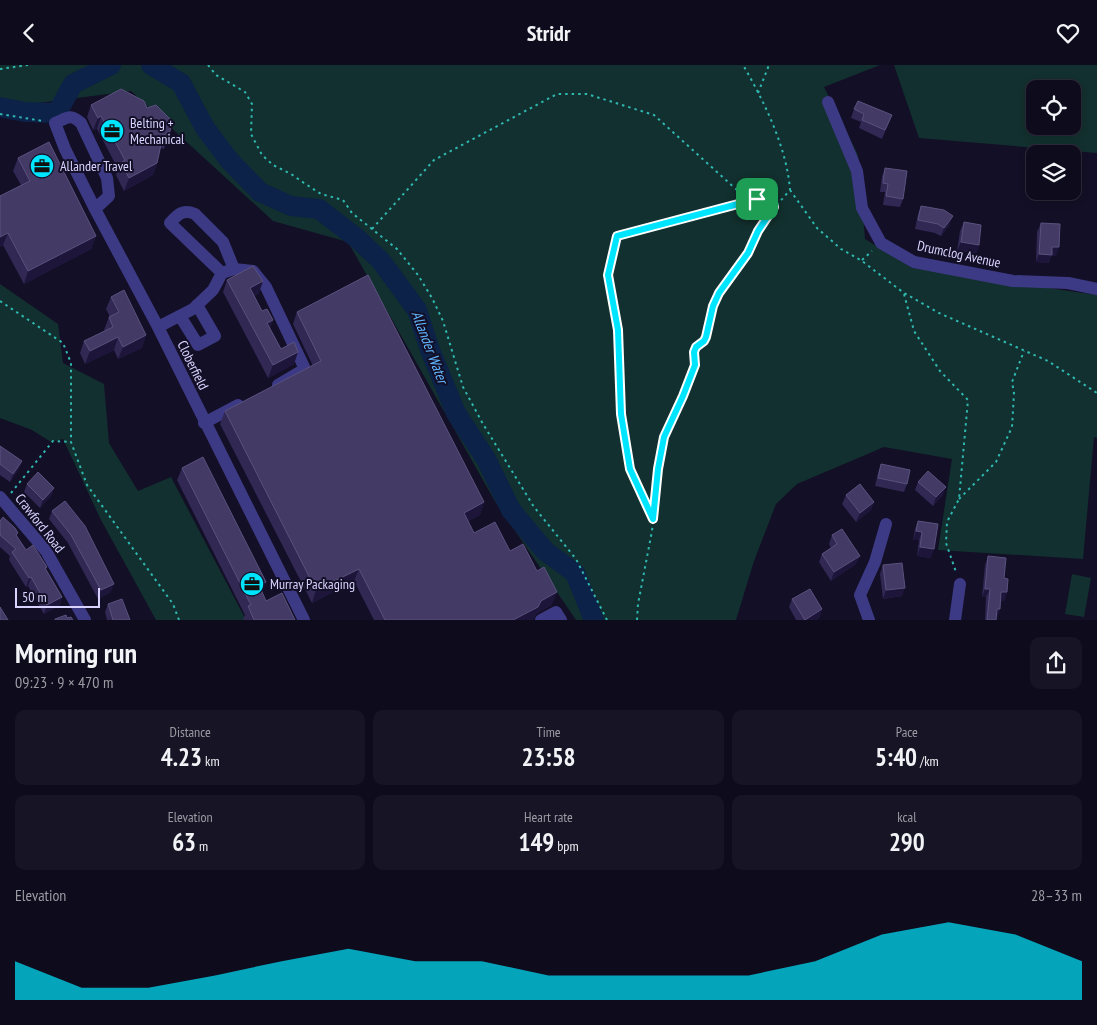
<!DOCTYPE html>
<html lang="en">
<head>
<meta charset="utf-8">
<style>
  body { margin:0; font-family:"PT Sans Narrow",sans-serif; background:#171425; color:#f1f3f6; height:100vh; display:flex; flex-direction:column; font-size:19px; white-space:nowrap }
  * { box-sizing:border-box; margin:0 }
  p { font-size:16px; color:#9b9ba3 }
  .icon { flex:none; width:28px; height:28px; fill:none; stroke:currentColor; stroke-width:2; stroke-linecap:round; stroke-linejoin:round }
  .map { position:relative; height:555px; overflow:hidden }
  .details { display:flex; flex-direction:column; background:#0e0b1c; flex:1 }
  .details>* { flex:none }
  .fabs { position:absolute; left:1026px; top:15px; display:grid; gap:10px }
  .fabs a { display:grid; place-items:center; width:55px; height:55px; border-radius:10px; background:#0e0b1c; box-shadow:0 2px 8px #0003,0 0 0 1px #2e2b3b; font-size:25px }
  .scale { position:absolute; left:15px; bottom:12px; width:85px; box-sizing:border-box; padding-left:5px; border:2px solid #d9d4ff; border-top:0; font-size:14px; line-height:18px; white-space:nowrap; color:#d9d4ff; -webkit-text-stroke:4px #130f26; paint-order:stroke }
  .pin { position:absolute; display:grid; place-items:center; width:42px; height:42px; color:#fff; margin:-21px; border-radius:10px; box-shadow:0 2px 8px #0006 }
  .round { display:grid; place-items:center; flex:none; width:52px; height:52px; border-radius:10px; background:#171425 }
  .headline { display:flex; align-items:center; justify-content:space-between; height:85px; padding:0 15px }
  h1 { font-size:28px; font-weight:600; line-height:38px }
  .stats { display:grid; grid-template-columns:repeat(3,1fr); gap:8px; height:85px; padding:5px 15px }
  .stats div { display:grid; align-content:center; border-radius:10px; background:#171425; text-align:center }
  .stats b { font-size:25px; font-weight:600 }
  .stats small { font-size:14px; font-weight:400 }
  .stats p { font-size:14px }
  .chart { height:140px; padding:10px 15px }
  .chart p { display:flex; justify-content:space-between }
  .chart svg { width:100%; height:90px; margin-top:5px; fill:#00e5ff; opacity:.7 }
  header { display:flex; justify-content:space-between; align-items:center; height:65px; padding:0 15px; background:#0e0b1c; font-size:22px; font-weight:600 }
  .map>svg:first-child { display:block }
</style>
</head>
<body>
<header><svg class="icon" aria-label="back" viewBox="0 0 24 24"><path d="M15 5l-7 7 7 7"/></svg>Stridr<svg class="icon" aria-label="heart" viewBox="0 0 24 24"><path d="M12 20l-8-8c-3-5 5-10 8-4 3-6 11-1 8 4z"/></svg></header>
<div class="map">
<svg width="1097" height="555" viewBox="0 0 1097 555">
  <rect width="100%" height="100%" fill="#130f26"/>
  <path fill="#12302f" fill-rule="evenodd" d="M0,0H880L824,22L858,90L865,174L912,203L1097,230V373L1094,372L1083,494L938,485L952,394L884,382L797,419L776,439L754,496L736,555H576L496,438L348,177L273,156L131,26L0,43Z
    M894,0H1097V88L919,73ZM1035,24H1072V61H1035Z
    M0,219L58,259L63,298L104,319L109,378L138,426L171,412L246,555H156L101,455L63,374L51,377L32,365L0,353Z
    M1072,509L1091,513L1084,552L1065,549Z"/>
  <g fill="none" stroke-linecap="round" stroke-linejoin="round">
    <path stroke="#0c2248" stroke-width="20" d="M151,0L181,18L205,63L229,95L260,127L291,141L319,144L359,175L381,196L417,245L430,285L456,348L486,394L511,445L545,486L575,508L594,555
      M0,42L25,47L57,48L73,19L111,0"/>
    <path stroke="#2fb8b0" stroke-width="2" stroke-dasharray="2.5 4" stroke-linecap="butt" d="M208,0L216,10L245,27L252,39L251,69L262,90L273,100L291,109L304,118L321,129L343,135L352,148L397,184L418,210L432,233L443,256L463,322L483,359L534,442L576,494L607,555
      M0,4L28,0
      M758,28L769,0
      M0,49L43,56
      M790,125L817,163L841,184L862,196L904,228L939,248L1048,296L1097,328
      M372,164L434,95L557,29H587L654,50L738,126L774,142
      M862,195L872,186
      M904,229L914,266L940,306L968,335L959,434L947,457L946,478L956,507
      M0,236L63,278L71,298V377L87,420L173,539L179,555
      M11,428L53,376L71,377
      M959,434L996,397L1012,362L1014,328L1012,317L1024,286
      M653,454L630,404L621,349L618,265L608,210L617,171L757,134
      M637,555L638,539L652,466L658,404L664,372L683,331L695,300L696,294L694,287L696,282L704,276L706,272L713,241L719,228L748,188L769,149L790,125C787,83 764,36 743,0"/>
    <path stroke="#3d3a85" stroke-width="12" d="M828,37L857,106L862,143L881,178L914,197L1013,216L1068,218L1097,224
      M95,144L109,131L107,113L81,58C70,48 67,53 55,58L65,84L95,144L158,262L304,555
      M222,208L170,158C178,149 183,144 195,149L223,177L234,204
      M180,251L198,280L215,271L197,240
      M158,262L193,244L213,225L222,208L234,204L253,206L266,222L305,304L278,320
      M204,358L238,340
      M0,432L46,486L85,555
      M541,555L556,547L561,555
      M869,555L860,530L875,497L886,459
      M955,555L960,519"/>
  </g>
  <path fill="#312854" d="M91,40L147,43L169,71L164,84L161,83L157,98L153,110L124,126L116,110L118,104L97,64L93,65L87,52Z
    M854,44L892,50L882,74L859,63L861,57L851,53Z
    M18,93L96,171L91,184L24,219L3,180L0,182V131L21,120L13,106Z
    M885,103L903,134L900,142L883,140L885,127H880L882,111Z
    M921,141L950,159L941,171L935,168L915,164L918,149Z
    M964,157L979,180L976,188L957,186L960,166Z
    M1041,158L1056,191L1051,190L1049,198L1036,197L1037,167Z
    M227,215L259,228L254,231L262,246L273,255L270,263L281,284L294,299L268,313L223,227Z
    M111,232L146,270L142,283L118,294L114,285L85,299L80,288L84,276L105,266L104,265L109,252H110L106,244Z
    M297,247L484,437L480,450L468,456L474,468L552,540L537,548L533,555H374L354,516L312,538L220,359L225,346L313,301L293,259Z
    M0,381L19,404L10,417L0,410Z
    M881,399L907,419L904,427L875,421L878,408Z
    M182,403L266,517L262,527L266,536L295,555H244L243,554L245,550L177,415Z
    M918,417L943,430L933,441L915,425Z
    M27,419L54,423L51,431L40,443L24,427Z
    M846,430L874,437L871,445L856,457L842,439Z
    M65,436L111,527L98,534L68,478L49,454L52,446Z
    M0,456L17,471L26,485L47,502L46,504L62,532L59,541L44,549L28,521L26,522L9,495L10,491L0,482Z
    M918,456L931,493L917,491L919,475H913L915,464Z
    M832,470L856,499L831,516L819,497L822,489L831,483L829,479Z
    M988,491L1004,513L1007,527L1004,536L1000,535V544L996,555H985L986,532H982L985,500Z
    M883,500L902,531L883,534L880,509Z
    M792,534L822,544L819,553L816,555H796L789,542Z
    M108,539L130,555H107L105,547Z"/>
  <path fill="#1d163a" d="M101,51L97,64L93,65L98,53Z
    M157,98L153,110L124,126L129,113Z
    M953,151L950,159L941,171L944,163Z
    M8,168L3,180L0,182V172Z
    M96,171L91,184L24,219L28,206Z
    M961,177L979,180L976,188L957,186Z
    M1052,182H1059L1056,191L1051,190L1049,198L1036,197L1039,189Z
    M263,216L259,228L245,236L250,223Z
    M273,255L269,267L267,258Z
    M146,270L142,283L118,294L123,282Z
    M118,272L114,285L85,299L90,286Z
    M298,287L294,299L268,313L273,300Z
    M22,396L19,404L10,417L13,409Z
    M946,422L943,430L933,441L936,432Z
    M54,423L51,431L40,443L43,435Z
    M484,437L480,450L460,460L464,448Z
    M874,437L871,445L856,457L860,448Z
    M916,466L922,467L919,475H913Z
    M920,482L934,484L931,493L917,491Z
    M860,491L856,499L831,516L834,507Z
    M359,504L354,516L312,538L316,525Z
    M31,512L28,521L26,522L29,513Z
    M266,517L262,529L259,520Z
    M114,519L111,527L98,534L101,525Z
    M905,523L902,531L883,534L886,525Z
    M985,524H990L986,532H982Z
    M557,527L552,540L537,548L533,555H513L541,536Z
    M1001,527H1007L1004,536L998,535Z
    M62,532L59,541L44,549L47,540Z
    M822,544L819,553L816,555H805Z
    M997,544H1000L997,553L994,552Z"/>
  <path fill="#433a66" stroke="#5a527e" d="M121,24L144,36L147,43L156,40L172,56L169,71L163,70L157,98L129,113L121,98L125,95L101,51L98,53L91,40Z
    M858,36L892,50L885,65L862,55L864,49L854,44Z
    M49,77L96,171L28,206L8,168L0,172V131L30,116L18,93Z
    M885,103L907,106L903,134L886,131L888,119L883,118Z
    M921,141L944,145L953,151L944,163L938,159L918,155Z
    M964,157L981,160L979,180L961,177Z
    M1041,158L1060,159L1059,182H1052V190L1039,189Z
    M253,201L263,216L250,223L262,246L267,244L273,255L267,258L281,284L294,277L298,287L273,300L227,215Z
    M368,210L484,437L464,448L474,468L495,457L510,486L523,479L537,506L544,502L557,527L541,536L538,542L513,555H385L359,504L316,525L225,346L321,296L297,247Z
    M124,225L146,270L123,282L118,272L90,286L84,276L113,262L109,252L119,247L111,232Z
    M0,381L22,396L13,409L0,399Z
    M203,392L266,517L259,520L266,536L282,528L295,555H254L248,541L251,540L182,403Z
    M881,399L910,405L907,419L878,413Z
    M928,406L946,422L936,432L918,417Z
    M38,407L54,423L43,435L27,419Z
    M860,419L874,437L860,448L846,430Z
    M65,436L85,461L114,519L101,525L71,470L52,446Z
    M3,452L15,463L18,468L16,470L26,485L33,480L47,502L45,503L62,532L47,540L31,512L29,513L12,487L16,484L0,470V456Z
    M918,456L938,459L934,484L920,482L922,467L916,466Z
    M842,464L860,491L834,507L822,489L837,479L832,470Z
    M988,491L1006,493L1004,513L1008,514L1007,527H1001L1000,544H997L996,555H987L990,524H985Z
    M902,498L905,523L886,525L883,500Z
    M810,524L822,544L805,555L792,534Z
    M122,534L130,555H113L108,539Z
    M0,542L8,555H0Z
    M66,550L67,553L71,552L73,555H55V554Z"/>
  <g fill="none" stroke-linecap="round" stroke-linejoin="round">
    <g stroke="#fff" stroke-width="10">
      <path id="route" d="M757,134L774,142L758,166L748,188L719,228L713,241L706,272L704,276L696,282L694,287L695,300L683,331L664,372L658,404L653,454L630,404L621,349L618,265L608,210L617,171Z"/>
    </g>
    <use href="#route" stroke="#00e5ff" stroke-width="6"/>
  </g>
  <defs>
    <g id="office-disc" transform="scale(1.25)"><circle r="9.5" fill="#00e5ff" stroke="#130f26"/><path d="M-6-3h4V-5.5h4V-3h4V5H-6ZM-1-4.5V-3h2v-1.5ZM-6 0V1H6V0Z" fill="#111"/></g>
  </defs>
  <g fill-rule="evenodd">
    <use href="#office-disc" x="112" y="66"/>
    <use href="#office-disc" x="42" y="101"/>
    <use href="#office-disc" x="252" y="519"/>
  </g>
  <g text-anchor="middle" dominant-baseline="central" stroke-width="4" stroke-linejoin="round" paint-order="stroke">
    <g font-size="14" fill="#d9d4ff" stroke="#130f26" text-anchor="start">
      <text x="130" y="58">Belting +<tspan x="130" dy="16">Mechanical</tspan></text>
      <text x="60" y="101">Allander Travel</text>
      <text x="270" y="519">Murray Packaging</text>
    </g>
    <g font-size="14" fill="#d9d4ff" stroke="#130f26">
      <text transform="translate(959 189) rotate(12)">Drumclog Avenue</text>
      <text transform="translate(193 300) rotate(64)">Cloberfield</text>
      <text transform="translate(40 458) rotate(52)">Crawford Road</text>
    </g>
    <g font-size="15" font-style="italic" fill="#62b6ff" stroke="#130f26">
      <text transform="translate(430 282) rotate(69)">Allander Water</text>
    </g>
  </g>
</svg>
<div class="fabs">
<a><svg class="icon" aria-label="locate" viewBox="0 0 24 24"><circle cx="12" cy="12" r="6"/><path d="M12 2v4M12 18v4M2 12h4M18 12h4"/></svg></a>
<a><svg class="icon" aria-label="layers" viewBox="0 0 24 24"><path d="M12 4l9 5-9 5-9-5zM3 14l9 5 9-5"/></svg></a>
</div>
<div class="scale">50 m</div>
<div class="pin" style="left:757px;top:134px;background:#1e9e55"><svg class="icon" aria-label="arrive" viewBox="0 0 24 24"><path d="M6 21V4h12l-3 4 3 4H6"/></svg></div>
</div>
<section class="details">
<div class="headline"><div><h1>Morning run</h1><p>09:23 · 9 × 470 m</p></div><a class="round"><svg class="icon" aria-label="share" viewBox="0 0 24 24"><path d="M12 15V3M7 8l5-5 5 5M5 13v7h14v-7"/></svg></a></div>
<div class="stats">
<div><p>Distance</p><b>4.23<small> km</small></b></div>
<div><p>Time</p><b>23:58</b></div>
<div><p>Pace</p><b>5:40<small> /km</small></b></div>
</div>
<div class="stats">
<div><p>Elevation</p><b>63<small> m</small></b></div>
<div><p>Heart rate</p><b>149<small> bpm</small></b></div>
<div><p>kcal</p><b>290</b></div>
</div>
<div class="chart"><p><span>Elevation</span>28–33 m</p>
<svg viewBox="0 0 160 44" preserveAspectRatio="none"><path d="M0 44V25L10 38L20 38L30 32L40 25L50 19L60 25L70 25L80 32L90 32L100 32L110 32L120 25L130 12L140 6L150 12L160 25V44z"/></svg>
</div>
</section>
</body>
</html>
